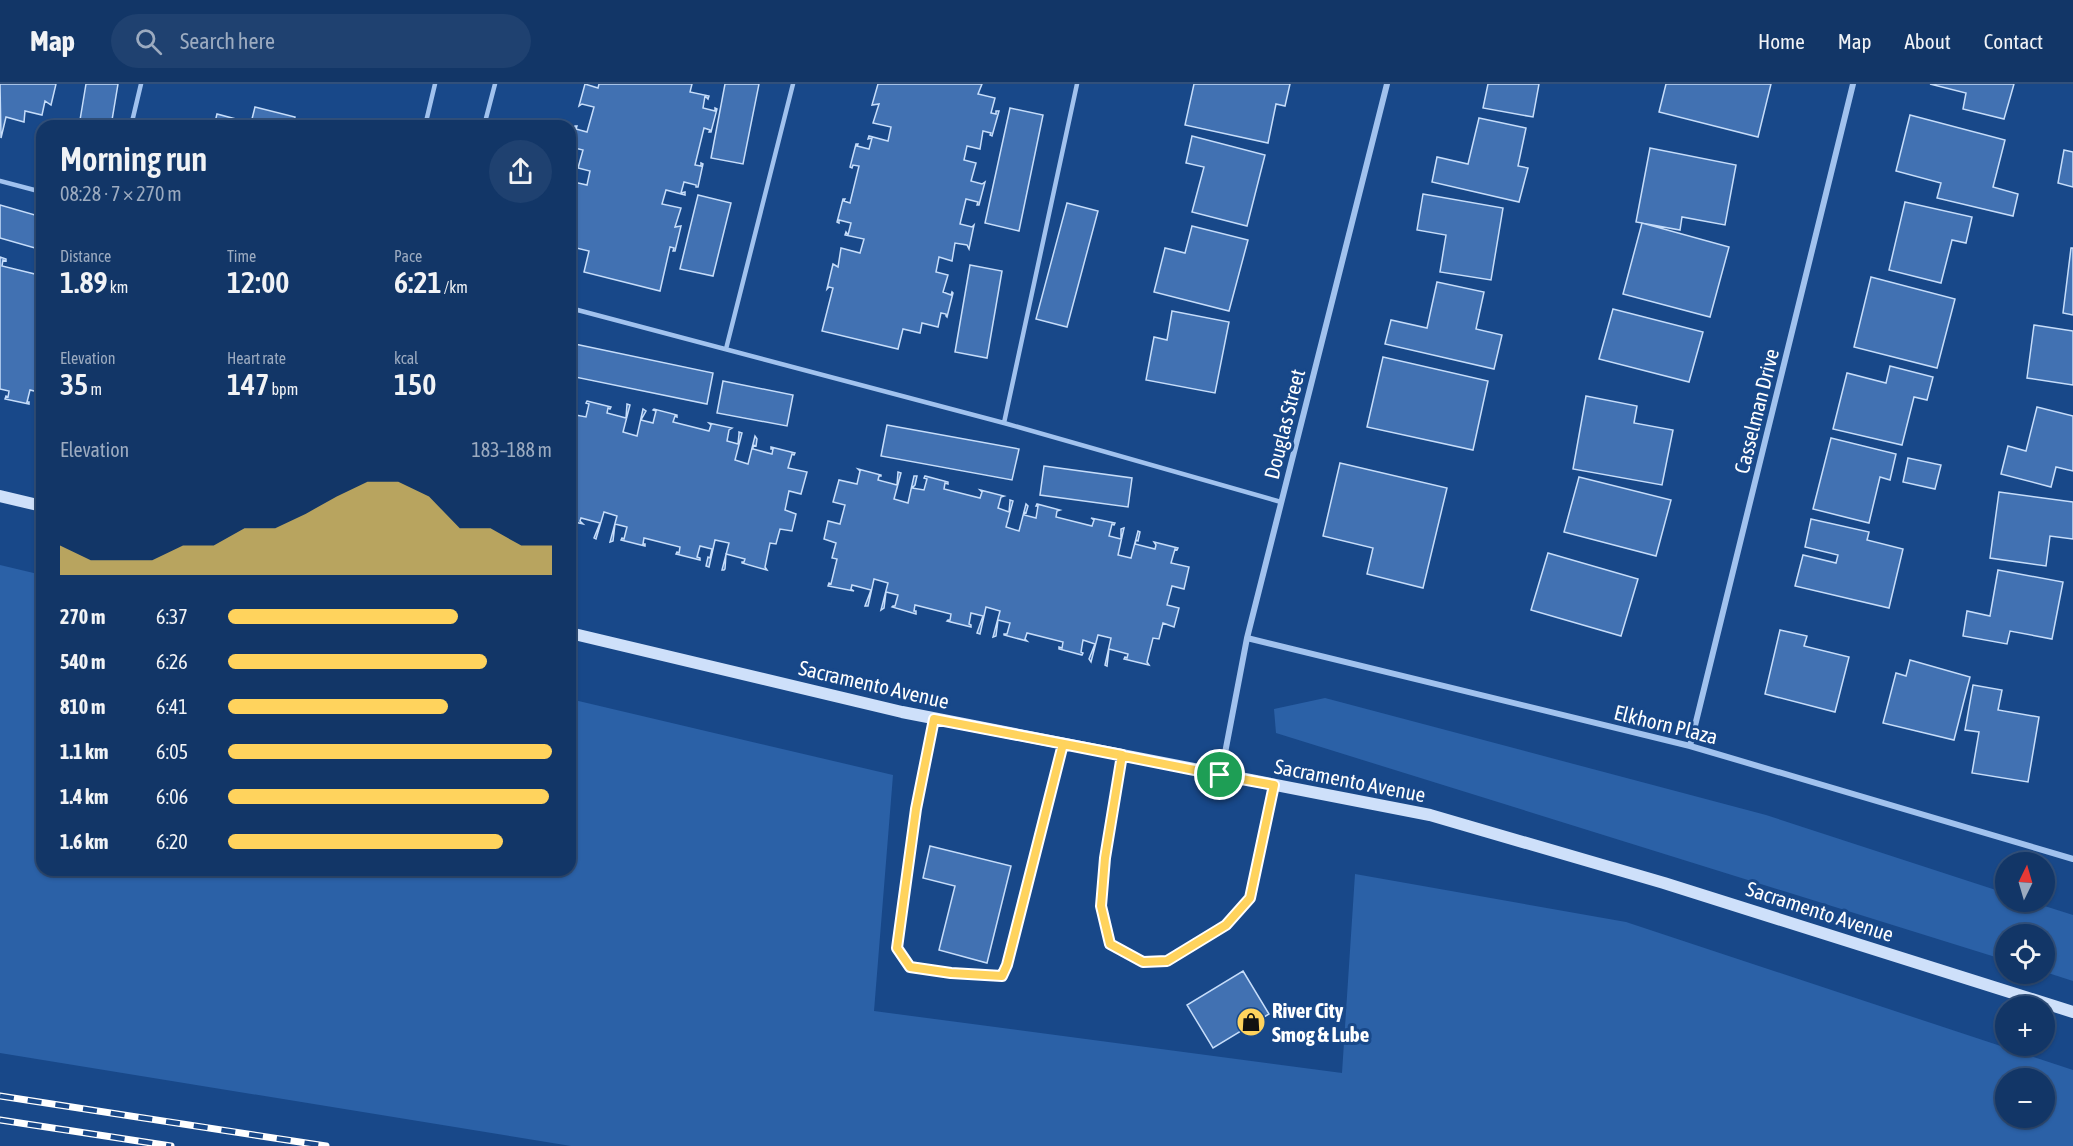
<!DOCTYPE html>
<html lang="en">
<head>
<meta charset="utf-8">
<style>
  body { margin:0; font-family:"Asap Condensed",sans-serif; background:#1f4170; color:#f1f3f6; height:100vh; display:flex; flex-direction:column; font-size:22px; white-space:nowrap }
  * { box-sizing:border-box; margin:0 }
  p { font-size:20px; color:#9cabc0 }
  .icon { flex:none; width:33px; height:33px; fill:none; stroke:currentColor; stroke-width:2; stroke-linecap:round; stroke-linejoin:round }
  .map { position:relative; flex:1; overflow:hidden }
  .drawer { position:absolute; left:36px; top:36px; width:540px; height:756px; display:flex; flex-direction:column; background:#123667; border-radius:18px; box-shadow:0 2px 4px #0004,0 0 0 2px #31507b }
  .drawer>* { flex:none }
  .needle { width:39px; rotate:5deg }
  .fabs { position:absolute; left:1995px; top:768px; display:grid; gap:12px }
  .fabs a { display:grid; place-items:center; width:60px; height:60px; border-radius:50%; background:#123667; box-shadow:0 2px 4px #0004,0 0 0 2px #31507b; font-size:30px }
  .pin { position:absolute; display:grid; place-items:center; width:51px; height:51px; color:#fff; margin:-26px; border:3px solid #fff; border-radius:50%; box-shadow:0 2px 6px #0007 }
  .round { display:grid; place-items:center; flex:none; width:63px; height:63px; border-radius:32px; background:#1f4170 }
  .overview { display:flex; align-items:center; justify-content:space-between; height:102px; padding:0 24px }
  h1 { font-size:33px; font-weight:600; line-height:45px }
  .stats { display:grid; grid-template-columns:repeat(3,1fr); gap:9px; height:102px; padding:6px 24px }
  .stats div { display:grid; align-content:center }
  .stats b { font-size:30px; font-weight:600 }
  .stats small { font-size:16px; font-weight:400 }
  .stats p { font-size:16px }
  .chart { height:168px; padding:12px 24px }
  .chart p { display:flex; justify-content:space-between }
  .chart svg { width:100%; height:108px; margin-top:6px; fill:#ffd35d; opacity:.7 }
  ul { padding:0 24px; list-style:none; font-size:20px }
  li { display:grid; grid-template-columns:96px 72px 1fr; align-items:center; height:45px }
  li i { height:15px; border-radius:8px; background:#ffd35d }
  header { display:flex; align-items:center; gap:36px; box-sizing:border-box; height:84px; padding:0 30px; background:#123667; border-bottom:2px solid #31507b }
  header strong { font-size:28px }
  nav { display:flex; gap:33px; margin-inline-start:auto; font-size:21px }
  .search { width:420px; height:54px; background:#1f4170; display:flex; align-items:center; gap:15px; box-sizing:border-box; padding:0 21px; border-radius:33px; color:#9cabc0; font-size:22px }
  .map>svg:first-child { display:block }
</style>
</head>
<body>
<header>
<strong>Map</strong>
<div class="search"><svg class="icon" aria-label="search" viewBox="0 0 24 24"><circle cx="10" cy="10" r="6"/><path d="M15 15l6 6"/></svg>Search here</div>
<nav><a>Home</a><a>Map</a><a>About</a><a>Contact</a></nav>
</header>
<div class="map">
<svg width="2073" height="1062" viewBox="0 0 2073 1062">
  <rect width="100%" height="100%" fill="#184889"/>
  <path fill="#2b61a7" fill-rule="evenodd" d="M0,481L42,491V786H570V615L893,691L874,927L1342,989L1355,790L1626,838L2073,986V1062H571L0,969ZM2006,994H2044V1034H2006Z
    M1325,614L1766,731L2005,809L2006,818H2032L2073,831V897L2045,888L2044,850H2006L2005,876L1276,649L1274,625Z"/>
  <path fill="#4171b2" stroke="#c6ddfa" stroke-width="1.5" d="M0,0H56L51,21L45,17L42,31L25,27L24,38L6,33L1,54Z
    M86,0H118L111,42H79Z
    M585,0L598,4L599,0H692L690,8L709,12L708,15L705,12L703,24L715,27V24L717,25L711,48H709L710,46L704,44L695,81L701,82V79L703,80L698,103H696V101L684,98L681,109L685,108V111L666,106L662,120L681,124L675,143L681,142L675,167H673L674,164L670,163L660,207L584,188L589,167L572,163L575,153L570,151V116L573,100L574,98L587,101L590,87L578,84L583,66L571,63L570,65L575,42H577L576,45L587,48L594,23L582,20L579,22Z
    M725,0H759L743,80L711,74Z
    M878,0H982L978,10L995,14L991,29L996,30V27H999L992,52L990,51L991,49L983,47L980,65L967,62L964,76L976,79L971,97L982,100L985,98L979,121H977L978,118L966,115L960,140L972,143L974,141L969,165L967,161L955,159L952,177L939,173L936,188L948,191L943,208L951,211L952,208L953,209L947,233L946,232V230L941,229L938,243L922,239L920,249L903,245L898,265L822,247L833,204L829,203L827,205L833,180L838,183L841,164L860,169L864,155L845,151L846,148L848,151L851,139L839,136V139L837,138L843,115H845L844,117L850,119L859,82L853,81L852,84L850,83L856,60H858L857,62L869,65L872,54L868,55L869,52L888,57L891,43L873,39L879,20L872,21Z
    M1194,0H1290L1285,22L1276,20L1268,59L1185,41Z
    M1488,0H1539L1533,33L1483,24Z
    M1666,0H1771L1758,53L1659,28Z
    M1930,0H2014L2004,35L1963,25L1966,9Z
    M255,23L295,33L293,42H214L217,30L251,39Z
    M1010,24L1043,31L1019,147L985,139Z
    M1910,31L2005,56L1993,103L2018,110L2013,132L1937,114L1941,99L1896,87Z
    M1479,34L1526,44L1518,82L1528,84L1519,118L1432,98L1437,73L1468,80Z
    M1192,52L1265,71L1247,142L1192,128L1204,83L1186,79Z
    M1650,64L1736,81L1725,141L1682,133L1680,146L1636,138Z
    M2064,66L2073,68V103L2058,99Z
    M1423,110L1503,124L1491,196L1440,188L1446,151L1417,146Z
    M698,111L731,119L713,192L680,185Z
    M1905,118L1972,133L1966,159L1952,156L1941,199L1889,186Z
    M1067,119L1098,127L1067,243L1036,235Z
    M0,121L42,133V166L0,154Z
    M1642,139L1729,163L1710,233L1623,210Z
    M1192,142L1248,156L1229,227L1154,208L1165,164L1185,169Z
    M2071,164H2073V231L2063,229Z
    M0,173L6,175V177L3,176L2,182L39,191L40,185L38,182L42,183V309L38,326H35L42,309L30,306L27,318H29V320L5,315L6,312L8,313L9,307L0,305Z
    M970,181L1002,187L987,274L955,268Z
    M1871,193L1955,215L1937,284L1854,263Z
    M1437,198L1484,208L1476,245L1502,251L1494,285L1385,260L1391,236L1427,244Z
    M1613,225L1703,248L1689,298L1599,275Z
    M1172,227L1229,238L1215,309L1146,296L1154,253L1167,256Z
    M2034,241L2073,247V301L2027,294Z
    M570,259L713,289L707,320L570,292Z
    M1383,273L1488,297L1473,366L1367,343Z
    M1890,282L1933,293L1927,316L1914,313L1902,361L1833,345L1847,289L1886,299Z
    M723,297L793,311L787,342L717,329Z
    M1586,312L1637,322L1634,339L1673,346L1662,401L1573,385Z
    M587,317L611,323L610,325L608,324L607,329L626,334L627,320L630,321L623,348L637,352L643,325L646,327L641,336L653,339L656,327L653,326L654,325L677,331V333L675,332L673,338L709,347L711,341L709,339L732,344L729,346L727,357L738,360L739,350V348L742,349L735,376L748,380L755,352L757,355L756,362L753,361V365L772,370L773,365H771V363L795,369L794,371L792,370L788,384L807,388L801,410L789,407L785,426L796,430L792,447L780,445L776,460L770,459L765,483L767,486L742,479V478H744L745,475L726,470L725,485L724,486H722L729,459L715,456L709,483L706,482L708,473L710,474L712,465L700,462L697,473L700,474V476L676,470L677,468L679,469L680,463L644,454L643,460H645V462L621,456L622,454L624,455L627,443L615,440L613,457L610,458L617,432L604,428L596,455L594,454L600,439L581,434L580,437L583,440L570,437V370L574,353L570,352V330L586,333L589,320L586,319Z
    M2037,323L2073,332V387L2056,383L2051,403L2001,390L2008,362L2026,367Z
    M887,341L1019,365L1012,396L881,372Z
    M1831,354L1896,370L1890,396L1880,393L1869,439L1813,425Z
    M1908,374L1941,381L1935,405L1903,398Z
    M1340,379L1447,404L1423,504L1367,490L1373,464L1323,452Z
    M1044,382L1132,394L1128,423L1040,411Z
    M858,385L881,391V392H879L878,396L897,401L898,388L901,389L894,415L908,419L914,392H917L915,401L912,404L924,406L927,395L924,394L925,392L948,398V400L945,399L944,405L980,414L982,408L980,406L1004,412L1001,413L998,424L1009,428L1010,417V416L1013,417L1006,443L1019,447L1026,420L1028,422L1026,429L1024,428V431L1036,434L1038,422H1036L1037,420L1060,426L1057,427L1056,433L1092,442L1094,436L1091,434L1115,439L1114,441L1112,440L1109,452L1121,455V445L1124,444L1118,471L1131,474L1138,447L1140,448L1138,457L1136,456L1135,460L1155,465L1156,461L1154,458L1178,464L1177,466L1175,465L1171,479L1189,483L1184,505L1172,502L1167,521L1179,524L1174,543L1163,539L1159,555L1153,554L1147,578L1149,581L1124,575L1125,573L1127,574L1128,570L1109,565L1107,582L1105,581L1111,554L1098,551L1091,578L1089,575L1095,560L1083,556L1081,568L1083,569L1082,571L1059,565V563L1062,564L1063,558L1027,549L1025,555L1027,557L1004,551V550H1007L1010,539L998,536L996,552L993,553L1000,527L986,523L980,550L977,549L983,532L971,529L969,540L971,541V543L947,537L948,536H950L951,530L915,521L914,527H916V530L892,523L893,522H895L898,511L886,508L884,524L881,526L888,499L874,495L868,522H865L871,506L852,501L851,505L854,507L828,502L829,499L831,500L837,475L832,474L836,459L824,455L828,437L840,440L845,421L833,418L839,396L857,400L860,387Z
    M1579,393L1671,416L1656,472L1564,448Z
    M1999,408L2073,418V455L2050,452L2046,482L1990,474Z
    M1811,435L1869,448L1867,456L1903,465L1889,524L1795,502L1803,471L1836,479L1838,471L1805,463Z
    M1548,469L1638,495L1621,552L1531,526Z
    M1998,486L2063,498L2052,555L2010,547L2007,560L1963,552L1967,527L1990,532Z
    M1780,546L1807,552L1804,562L1849,573L1835,628L1765,610Z
    M1910,576L1970,593L1954,656L1883,639L1896,589L1906,592Z
    M1973,601L2002,606L1998,626L2039,633L2028,698L1972,689L1979,648L1965,646Z
    M930,762L1011,782L987,879L939,866L955,802L923,794Z
    M1243,887L1269,930L1213,964L1187,921Z"/>
  <g fill="none" stroke-linecap="round" stroke-linejoin="round">
    <path stroke="#a1c2ee" stroke-width="4.5" d="M1077,0L1004,339L1281,418
      M131,42L141,0
      M425,42L435,0
      M484,42L495,0
      M0,97L42,108
      M570,224L1004,339
      M726,265L793,0
      M934,635L916,725L897,864L910,883L951,889L1002,892L1007,881L1063,660
      M1122,671L1105,774L1101,822L1110,860L1143,878L1167,877L1226,841L1250,814L1274,701"/>
    <path stroke="#a1c2ee" stroke-width="6" d="M1247,554L1690,662L2073,775
      M1690,662L1853,0
      M1221,690L1247,554L1387,0"/>
    <path stroke="#cee0fa" stroke-width="12" d="M0,412L42,422
      M570,549L902,628L1430,731L1664,799L2073,928"/>
    <g stroke="#fff" stroke-width="7">
      <path id="rail" d="M0,1012L326,1062
        M0,1036L171,1062"/>
    </g>
    <use href="#rail" stroke="#184889" stroke-width="4.5" stroke-dasharray="14" stroke-linecap="butt"/>
  </g>
  <g fill="none" stroke-linecap="round" stroke-linejoin="round">
    <g stroke="#fff" stroke-width="12">
      <path id="route" d="M1220,691L1063,660L1007,881L1002,892L951,889L910,883L897,864L916,725L934,635L1122,671L1105,774L1101,822L1110,860L1143,878L1167,877L1226,841L1250,814L1274,701L1220,691"/>
    </g>
    <use href="#route" stroke="#ffd35d" stroke-width="8"/>
  </g>
  <defs>
    <g id="shop-disc" transform="scale(1.5)"><circle r="9.5" fill="#ffd35d" stroke="#184889"/><path d="M-5-2.5h2.3a2.7 3.5 0 0 1 5.4 0H5L5.5 6h-11ZM-1.5-2.5h3a1.5 2.3 0 0 0-3 0Z" fill="#111"/></g>
  </defs>
  <g fill-rule="evenodd">
    <use href="#shop-disc" x="1251" y="938"/>
  </g>
  <g text-anchor="middle" dominant-baseline="central" stroke-width="6" stroke-linejoin="round" paint-order="stroke">
    <g font-size="21" fill="#fff" stroke="#184889">
      <text transform="translate(1756 327) rotate(-76)">Casselman Drive</text>
      <text transform="translate(1284 340) rotate(-76)">Douglas Street</text>
      <text transform="translate(874 600) rotate(13)">Sacramento Avenue</text>
      <text transform="translate(1666 640) rotate(14)">Elkhorn Plaza</text>
      <text transform="translate(1350 696) rotate(11)">Sacramento Avenue</text>
      <text transform="translate(1820 827) rotate(18)">Sacramento Avenue</text>
    </g>
    <g font-size="21" font-weight="bold" fill="#fff" stroke="#184889" text-anchor="start">
      <text x="1272" y="926">River City<tspan x="1272" dy="24">Smog &amp; Lube</tspan></text>
    </g>
  </g>
</svg>
<div class="fabs">
<a><svg class="needle" viewBox="-14 -14 28 28"><path d="M0-13l5 13h-10z" fill="#e53935"/><path d="M0 13l5-13h-10z" fill="#9cabc0"/></svg></a>
<a><svg class="icon" aria-label="locate" viewBox="0 0 24 24"><circle cx="12" cy="12" r="6"/><path d="M12 2v4M12 18v4M2 12h4M18 12h4"/></svg></a>
<a>+</a>
<a>−</a>
</div>
<div class="pin" style="left:1220px;top:691px;background:#1e9e55"><svg class="icon" aria-label="arrive" viewBox="0 0 24 24"><path d="M6 21V4h12l-3 4 3 4H6"/></svg></div>
<section class="drawer">
<div class="overview"><div><h1>Morning run</h1><p>08:28 · 7 × 270 m</p></div><a class="round"><svg class="icon" aria-label="share" viewBox="0 0 24 24"><path d="M12 15V3M7 8l5-5 5 5M5 13v7h14v-7"/></svg></a></div>
<div class="stats">
<div><p>Distance</p><b>1.89<small> km</small></b></div>
<div><p>Time</p><b>12:00</b></div>
<div><p>Pace</p><b>6:21<small> /km</small></b></div>
</div>
<div class="stats">
<div><p>Elevation</p><b>35<small> m</small></b></div>
<div><p>Heart rate</p><b>147<small> bpm</small></b></div>
<div><p>kcal</p><b>150</b></div>
</div>
<div class="chart"><p><span>Elevation</span>183–188 m</p>
<svg viewBox="0 0 160 44" preserveAspectRatio="none"><path d="M0 44V32L10 38L20 38L30 38L40 32L50 32L60 25L70 25L80 19L90 12L100 6L110 6L120 12L130 25L140 25L150 32L160 32V44z"/></svg>
</div>
<ul>
<li><b>270 m</b>6:37<i style="width:71%"></i></li>
<li><b>540 m</b>6:26<i style="width:80%"></i></li>
<li><b>810 m</b>6:41<i style="width:68%"></i></li>
<li><b>1.1 km</b>6:05<i style="width:100%"></i></li>
<li><b>1.4 km</b>6:06<i style="width:99%"></i></li>
<li><b>1.6 km</b>6:20<i style="width:85%"></i></li>
</ul>
</section>
</div>
</body>
</html>
